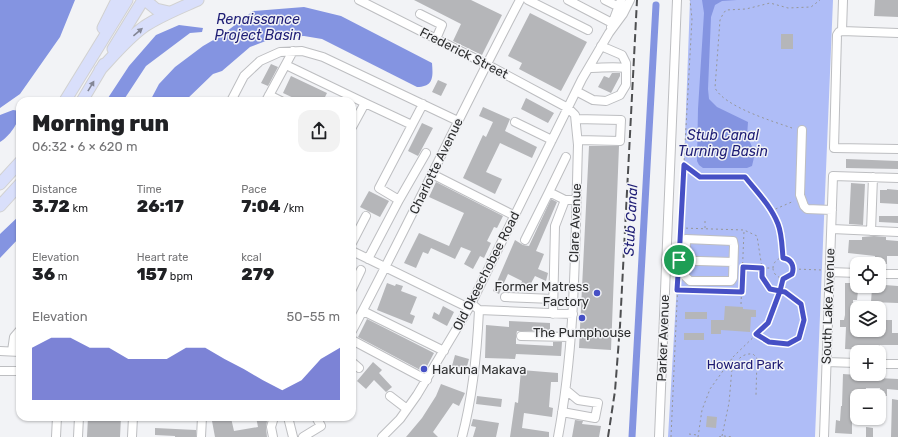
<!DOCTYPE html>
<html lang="en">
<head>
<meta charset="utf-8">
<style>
  body { margin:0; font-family:Rubik,sans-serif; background:#f2f2f2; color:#202124; height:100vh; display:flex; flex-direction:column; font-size:15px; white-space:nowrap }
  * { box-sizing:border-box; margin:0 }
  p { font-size:13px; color:#757577 }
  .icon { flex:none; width:22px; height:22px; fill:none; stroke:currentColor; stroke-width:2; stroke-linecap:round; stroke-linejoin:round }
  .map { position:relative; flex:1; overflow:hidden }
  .details { position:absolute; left:16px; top:97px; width:340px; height:324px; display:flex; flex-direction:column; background:#fff; border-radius:12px; box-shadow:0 1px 3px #0004 }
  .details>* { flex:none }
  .tools { position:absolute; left:850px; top:257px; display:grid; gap:8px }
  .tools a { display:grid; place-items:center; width:36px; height:36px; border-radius:8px; background:#fff; box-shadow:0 1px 3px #0004; font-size:20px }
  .pin { position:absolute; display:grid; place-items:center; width:34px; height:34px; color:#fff; margin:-17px; border:2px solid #fff; border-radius:50%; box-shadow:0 1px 4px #0007 }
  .round { display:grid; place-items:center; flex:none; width:42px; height:42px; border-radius:12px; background:#f2f2f2 }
  .head { display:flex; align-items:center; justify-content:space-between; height:68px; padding:0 16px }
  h1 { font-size:22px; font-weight:800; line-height:30px }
  .figures { display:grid; grid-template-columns:repeat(3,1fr); gap:6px; height:68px; padding:4px 16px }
  .figures div { display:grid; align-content:center }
  .figures b { font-size:17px; font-weight:800 }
  .figures small { font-size:11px; font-weight:400 }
  .figures p { font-size:11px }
  .chart { height:112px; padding:8px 16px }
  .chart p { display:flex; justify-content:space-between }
  .chart svg { width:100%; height:72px; margin-top:4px; fill:#4650c5; opacity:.7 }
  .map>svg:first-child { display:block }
</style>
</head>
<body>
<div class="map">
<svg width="898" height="437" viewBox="0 0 898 437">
  <rect width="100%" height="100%" fill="#f2f3f6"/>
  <path fill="#afbdf7" d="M690,0H833L815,437H668L684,165Z"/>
  <path fill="#8494e1" d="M0,0H75L60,37L20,94L0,108Z
    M702,0H737L722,1L715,5L711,17L708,89L709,99L717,107L748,122L747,136L755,153L752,166L747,168H703L699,165L697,161L698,109L704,13Z
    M304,7L341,16L432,63C433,76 434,87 417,87L322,39L304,36L276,37L250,47L222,71L213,74L185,101H150L159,84L175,67L203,46L222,35L253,11Z
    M179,25L203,28L202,32L190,33L146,66L123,101H106L129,66L156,35Z
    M13,110L20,111C20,122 9,137 0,142V115Z
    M20,215V237L0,258V234Z"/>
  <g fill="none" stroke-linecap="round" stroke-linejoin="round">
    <path stroke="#8494e1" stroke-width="7" d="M632,437L656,5"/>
  </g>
  <path fill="#b5b6b9" d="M414,0H471L502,15L482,55L453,41L461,24Z
    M875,0H898V17L874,16Z
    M530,13L587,42L561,91L519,69L522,63L508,56Z
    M781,34H793V49H781Z
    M271,64L278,67L268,86L261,83Z
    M612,73H620V76L611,93L598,87L604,76L609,78Z
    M291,76L327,93L323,101H300L283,93Z
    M438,80L447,84L441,96L432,92Z
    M526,98L554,113L548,123L521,109Z
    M483,107L510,119L505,131L537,147L532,158L500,143L486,172L502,179L495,194L463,178L483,135L486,137L493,122L479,116Z
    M422,123L433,128L418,156L408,151Z
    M589,146H619L611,350L579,348Z
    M846,159L898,161V169L846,168Z
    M436,182L503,216L497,228L494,227L487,241L491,243L484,258L480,256L473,269L464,264L471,251L461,247L455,259L431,248L428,254L423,252L416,268L404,263L419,233L449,246L464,213L429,197Z
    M851,183L865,184L863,225L849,224Z
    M887,189L898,190V204L880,203V190H887Z
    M369,191L389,201L380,217L360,207Z
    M551,199L557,202L536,251L544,254L538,269L548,273L546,281L535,276L529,287L521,284L522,281L508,274L499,294L493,291L515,240L523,245L529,246Z
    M879,216H898V223L879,222Z
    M874,236L886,237V240L898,241V256H887V264L877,263V259H875V256L848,253L849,240H862V237Z
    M387,283L395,286L396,284L403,286L401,291L417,297L410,314L415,316L412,324L377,310Z
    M845,283H854V291H858L857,300H853L854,330H867V334L879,335V320H892V333H898V345H880V348L863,347V350L845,349L846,327H840V320H844L845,315Z
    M885,285L898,286V303L871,302L872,288H885Z
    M443,306L454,312L447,326L432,318L434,312L439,315Z
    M725,306L743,307V309L756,310V317H751L750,332L721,330V334H711V320H724Z
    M685,312H707V319H685Z
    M367,319L434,353L424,372L358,337Z
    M509,321L550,323V331H517L516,336V344L553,346V342H562L561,356L516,354L515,359L485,358L486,325L509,327Z
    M684,333H704V340H684Z
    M455,355L469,359L466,370L452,366Z
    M373,362L382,370L379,373L392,387L386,392L374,380L366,389L357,381Z
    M521,370L558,373V382H551L549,407L553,408L552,417L524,413L522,428L549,432V437H510L515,402L518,403Z
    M843,374L857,375V377L898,379V390L887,389V396H879L880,388H866L865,394H857V417L852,416V434L835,433L836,420L840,421L841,406H842Z
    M441,384L465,393L459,406L453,403L433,432L438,437H406L422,418L436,396Z
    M477,396L502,399L501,407L476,404Z
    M892,399L898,400V437H891Z
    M707,416L717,417L716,428L706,427Z
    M88,417H121L120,437H87Z
    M256,417H266L267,421L266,428L267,437H215L212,421L231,418L234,431L258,427Z
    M473,419L499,423L496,437H473L476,427L471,426Z
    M575,420L583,421L582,424L601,426L599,437H572Z
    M866,427L873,428V437H866Z
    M155,428L196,430V437H175V436L155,435Z"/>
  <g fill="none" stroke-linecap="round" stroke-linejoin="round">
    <g stroke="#bdbec1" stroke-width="10">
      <path id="minor" d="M359,0L486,64L568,108L575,115L578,145C575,242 576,341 558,437
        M528,0L588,30
        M568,0L612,23
        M605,0L617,6
        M843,0L842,31L898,33
        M420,14L442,25L436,39
        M611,27L621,0
        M842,31L839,32L837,35L834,148L898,149
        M286,65L365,103
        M589,68C602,68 613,66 626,68
        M576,91L593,100L606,101L620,95L626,85V63L622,55L601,46
        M269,95L281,101
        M231,101L244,76L260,61L280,52L302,51L323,57L458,121
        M266,101L293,51
        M423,104L379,188L399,200L426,153
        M576,119L621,120L620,141L578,140
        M515,122L552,140
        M352,127L365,103L412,125
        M802,130L800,195L804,206L807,209L832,210
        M432,174L515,216
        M565,200L549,192L566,157
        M832,229L898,232
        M871,231L873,177
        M686,239L733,241L734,246L733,278L731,281H690L685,276Z
        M525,240L549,192
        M352,243L366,216
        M352,251L469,308
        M368,259L399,200
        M666,260L733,262
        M830,272L857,273
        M879,274H898
        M352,289L361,270
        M505,297L553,299
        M479,310L573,314
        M363,311L444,351
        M553,314L555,226L565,200H576
        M352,331C410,222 462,110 520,0
        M521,336L571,337
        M352,340L427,380
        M0,351L20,352
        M12,351L14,337L20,330
        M352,362L359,368
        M826,362L857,363
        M879,364H898
        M0,371H20
        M390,396L407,409
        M562,412L595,418L598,403L578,400L566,390
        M288,417L293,437
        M56,437L57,417
        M78,437L79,417
        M132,437L133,417
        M201,437L202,417
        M273,437L271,427L274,417
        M303,437L321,426L316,417
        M382,437L400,419L417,395L469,308L582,79L609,33L623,14L630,0
        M462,437C473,396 477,353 479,310L472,304
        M659,437L677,0
        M824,437L833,176L898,178"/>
    </g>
    <g stroke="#d1d1d1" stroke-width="13">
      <path id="major" d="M145,0L156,9L169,12
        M103,28L117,0
        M113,49L143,0
        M100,70C114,55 128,38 145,26C162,15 180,8 198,0
        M65,101L127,0
        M82,101L104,64
        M0,184L20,162
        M0,206L20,184"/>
    </g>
    <path stroke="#969799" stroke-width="1" stroke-dasharray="2 3" stroke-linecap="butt" d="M792,128C772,121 725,107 715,88L720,20L723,14L726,10L746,9L770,3L788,8L811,7L820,0
      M684,165L700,177H745C757,192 771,206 778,224C782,234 782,247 783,258
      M771,211L794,201
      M681,228L744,230L757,236L762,268H772
      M705,228V219
      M680,235L692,19L690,0
      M773 268a10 10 0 1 1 20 0a10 10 0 1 1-20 0Z
      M743,267L762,268V277L770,289L785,292L801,304L804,320L799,338L788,344L769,342L757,335
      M794,269L822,270
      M679,291L741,292
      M741,304L744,231
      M733,366C738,359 743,353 753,354L757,358L756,395
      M689,434L697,435
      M722,436L729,403L733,357L768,323L783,279
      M671,437L678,280
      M698,437L702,410L710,389L733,357
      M719,437L724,436L732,437"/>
    <use href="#minor" stroke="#fff" stroke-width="8"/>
    <use href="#major" stroke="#d9dffb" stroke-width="11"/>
    <path stroke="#4e4f51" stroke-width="2" stroke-dasharray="8 4" stroke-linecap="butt" d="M608,437L615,391L620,326L637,0"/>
  </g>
  <defs><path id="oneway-solid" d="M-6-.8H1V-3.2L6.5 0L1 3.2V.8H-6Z"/></defs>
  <g fill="#838695">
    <use href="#oneway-solid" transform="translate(138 32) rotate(-40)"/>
    <use href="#oneway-solid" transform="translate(91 86) rotate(-59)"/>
  </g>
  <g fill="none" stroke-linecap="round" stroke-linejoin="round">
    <g stroke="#fff" stroke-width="8">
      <path id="route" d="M679,260L677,290L742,292L743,267L762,268V277L770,289L780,291L768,323L756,334L769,342L788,344L799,338L804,320L801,304L785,292L780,291L783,279L792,274C795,266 791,259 783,258C782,247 782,234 778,224C771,206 757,192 745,177H700L684,165L679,260"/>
    </g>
    <use href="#route" stroke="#4650c5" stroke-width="5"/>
  </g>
  <g fill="#4650c5" stroke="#f2f3f6" stroke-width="1.5">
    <circle cx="597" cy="293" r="4"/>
    <circle cx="582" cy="318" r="4"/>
    <circle cx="424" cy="369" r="4"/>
  </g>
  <g text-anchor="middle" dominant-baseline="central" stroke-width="3" stroke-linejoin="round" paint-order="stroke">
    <g font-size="13" fill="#2d2e2f" stroke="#f2f3f6">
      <text transform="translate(464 53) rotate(27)">Frederick Street</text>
      <text transform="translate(436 166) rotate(-64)">Charlotte Avenue</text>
      <text transform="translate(575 223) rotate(-88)">Clare Avenue</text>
      <text transform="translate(486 271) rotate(-63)">Old Okeechobee Road</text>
      <text transform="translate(828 306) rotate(-88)">South Lake Avenue</text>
      <text transform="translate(663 338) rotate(-88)">Parker Avenue</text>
    </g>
    <g font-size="13" fill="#2d2e2f" stroke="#f2f3f6" text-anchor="end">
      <text x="589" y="286">Former Matress<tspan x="589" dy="15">Factory</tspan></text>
      <text x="582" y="332" text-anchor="middle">The Pumphouse</text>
      <text x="432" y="369" text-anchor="start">Hakuna Makava</text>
    </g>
    <g font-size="13" fill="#1d1a73" stroke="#f2f3f6">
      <text x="745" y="364">Howard Park</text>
    </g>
    <g font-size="14" font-style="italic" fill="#1f1e76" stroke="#f2f3f6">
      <text x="258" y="19">Renaissance<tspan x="258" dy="16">Project Basin</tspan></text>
      <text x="723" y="135">Stub Canal<tspan x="723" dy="16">Turning Basin</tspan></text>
      <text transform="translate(631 220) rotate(-87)">Stub Canal</text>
    </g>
  </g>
</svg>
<div class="tools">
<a><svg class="icon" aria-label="locate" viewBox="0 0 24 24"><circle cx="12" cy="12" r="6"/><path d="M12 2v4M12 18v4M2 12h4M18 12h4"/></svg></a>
<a><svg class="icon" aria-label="layers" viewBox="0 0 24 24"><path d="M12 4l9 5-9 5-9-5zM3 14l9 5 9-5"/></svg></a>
<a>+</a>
<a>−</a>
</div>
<div class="pin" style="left:679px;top:260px;background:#1e9e55"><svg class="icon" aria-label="arrive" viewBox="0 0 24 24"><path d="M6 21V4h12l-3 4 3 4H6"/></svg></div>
<section class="details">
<div class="head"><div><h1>Morning run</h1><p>06:32 · 6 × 620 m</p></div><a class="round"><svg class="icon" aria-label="share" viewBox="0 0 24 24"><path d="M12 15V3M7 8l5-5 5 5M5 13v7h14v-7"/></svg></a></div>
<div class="figures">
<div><p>Distance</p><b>3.72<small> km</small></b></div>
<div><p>Time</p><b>26:17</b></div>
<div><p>Pace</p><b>7:04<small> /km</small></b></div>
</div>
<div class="figures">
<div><p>Elevation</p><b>36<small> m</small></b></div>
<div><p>Heart rate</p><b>157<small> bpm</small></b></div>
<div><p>kcal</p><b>279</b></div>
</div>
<div class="chart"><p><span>Elevation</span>50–55 m</p>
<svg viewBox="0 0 160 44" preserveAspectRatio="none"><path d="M0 44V12L10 6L20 6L30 12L40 12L50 19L60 19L70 19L80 12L90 12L100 19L110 25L120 32L130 38L140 32L150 19L160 12V44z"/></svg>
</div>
</section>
</div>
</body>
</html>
